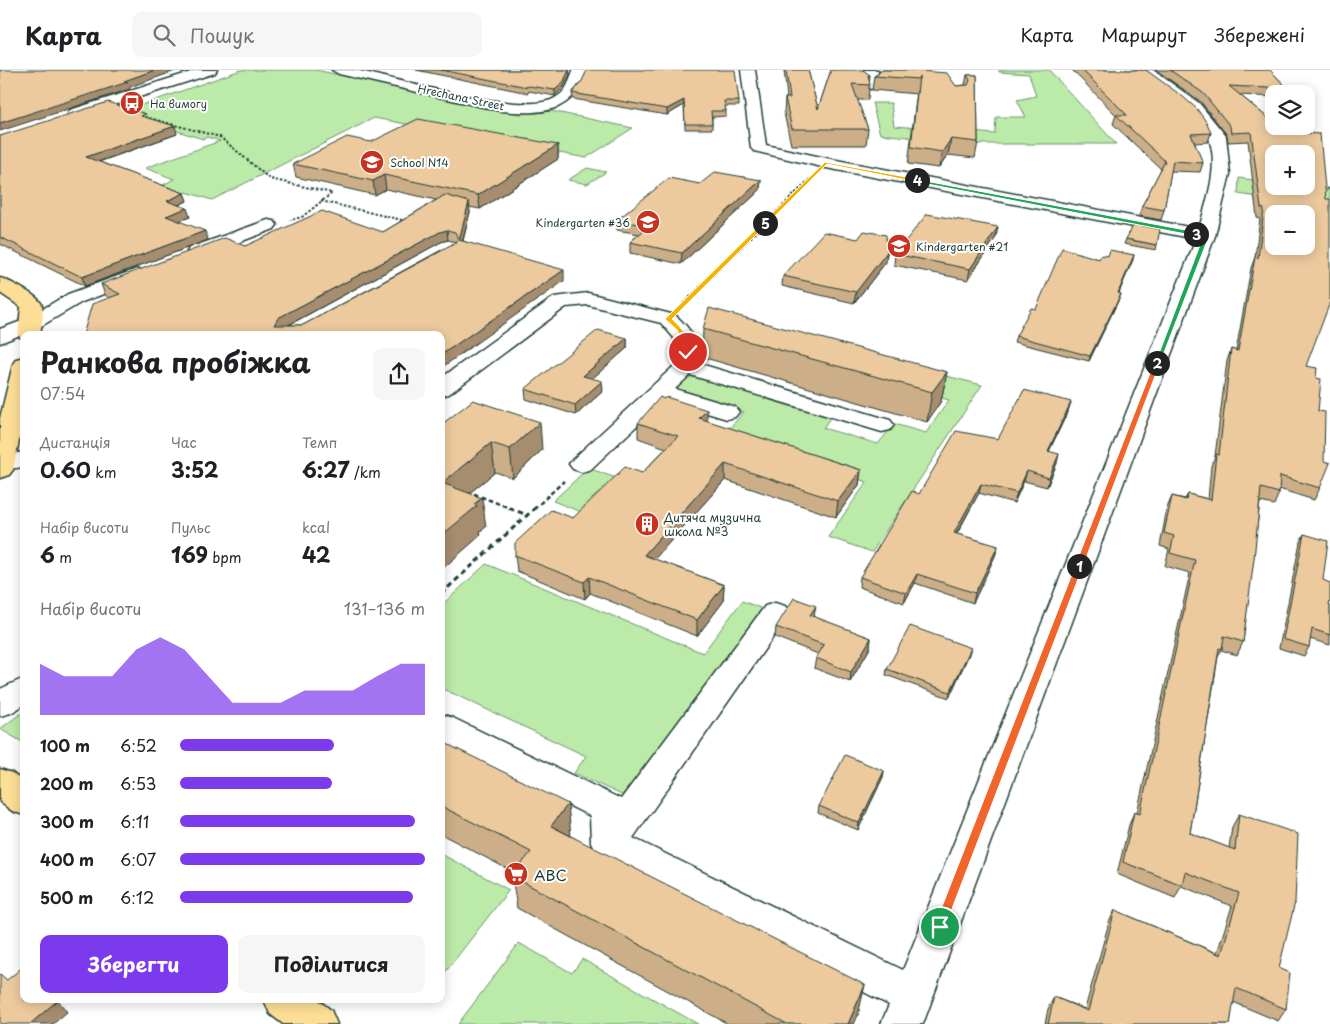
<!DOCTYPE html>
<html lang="uk">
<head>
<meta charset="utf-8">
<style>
  body { margin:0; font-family:"Playpen Sans",sans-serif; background:#f6f6f6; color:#202124; height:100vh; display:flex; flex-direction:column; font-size:19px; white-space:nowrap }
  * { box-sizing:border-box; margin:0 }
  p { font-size:16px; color:#757577 }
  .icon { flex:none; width:28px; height:28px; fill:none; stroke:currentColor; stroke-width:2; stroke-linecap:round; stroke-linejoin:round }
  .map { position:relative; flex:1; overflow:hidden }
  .side { position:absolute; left:20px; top:261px; width:425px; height:672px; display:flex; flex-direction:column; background:#fff; border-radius:10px; box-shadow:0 2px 12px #0003 }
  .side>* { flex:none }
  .tools { position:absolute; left:1265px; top:15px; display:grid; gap:10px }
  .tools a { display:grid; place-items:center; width:50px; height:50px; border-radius:10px; background:#fff; box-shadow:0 2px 12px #0003; font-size:25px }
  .pin { position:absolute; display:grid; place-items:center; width:42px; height:42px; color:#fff; margin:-21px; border:2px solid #fff; border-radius:50%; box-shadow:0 1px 5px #0007 }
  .km { position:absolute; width:25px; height:25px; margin:-12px; border-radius:50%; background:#222; color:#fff; font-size:14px; line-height:25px; text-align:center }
  .round { display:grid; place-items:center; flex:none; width:52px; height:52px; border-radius:10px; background:#f6f6f6 }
  .headline { display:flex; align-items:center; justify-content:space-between; height:85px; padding:0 20px }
  h1 { font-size:28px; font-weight:700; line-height:38px }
  .stats { display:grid; grid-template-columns:repeat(3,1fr); gap:8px; height:85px; padding:5px 20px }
  .stats div { display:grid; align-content:center }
  .stats b { font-size:21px; font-weight:700 }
  .stats small { font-size:14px; font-weight:400 }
  .stats p { font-size:14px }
  .chart { height:140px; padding:10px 20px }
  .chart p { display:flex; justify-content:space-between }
  .chart svg { width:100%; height:90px; margin-top:5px; fill:#7c3aed; opacity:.7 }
  .button { display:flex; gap:10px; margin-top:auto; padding:10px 20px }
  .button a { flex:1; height:58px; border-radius:10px; background:#7c3aed; color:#fff; font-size:20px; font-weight:700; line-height:58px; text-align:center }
  .button a+a { background:#f6f6f6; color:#202124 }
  ul { padding:0 20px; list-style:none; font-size:16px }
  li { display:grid; grid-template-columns:80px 60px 1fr; align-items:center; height:38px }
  li i { height:12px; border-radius:6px; background:#7c3aed }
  header { display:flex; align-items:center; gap:30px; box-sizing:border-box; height:70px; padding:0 25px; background:#fff; border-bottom:1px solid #e0e0e0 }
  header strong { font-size:24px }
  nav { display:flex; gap:28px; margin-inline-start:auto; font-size:18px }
  .search { width:350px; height:45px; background:#f6f6f6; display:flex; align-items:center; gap:12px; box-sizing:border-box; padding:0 18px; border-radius:10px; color:#757577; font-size:19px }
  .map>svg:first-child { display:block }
</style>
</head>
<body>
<header>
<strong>Карта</strong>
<div class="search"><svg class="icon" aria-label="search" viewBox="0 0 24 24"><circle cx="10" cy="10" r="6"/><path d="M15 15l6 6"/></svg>Пошук</div>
<nav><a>Карта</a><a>Маршрут</a><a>Збережені</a></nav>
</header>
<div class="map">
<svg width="1330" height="954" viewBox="0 0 1330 954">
  <rect width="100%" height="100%" fill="#fff"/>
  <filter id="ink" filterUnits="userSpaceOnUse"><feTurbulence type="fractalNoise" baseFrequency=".02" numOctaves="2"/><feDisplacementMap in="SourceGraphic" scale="10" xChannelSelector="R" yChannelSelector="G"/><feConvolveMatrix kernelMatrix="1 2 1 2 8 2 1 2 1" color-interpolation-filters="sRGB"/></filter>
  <g filter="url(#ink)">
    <path fill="#bbeaa9" stroke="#6d946e" d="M241,0H316L520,44L551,41L633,58L586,88L374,48L212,130L186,122L174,127L154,120L174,109L145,98L220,71L207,67L203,69L119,43Z
      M999,0H1049L1116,74H973L880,64L872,33H891L894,56L995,64L996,47H1026L1017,30L1036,26L1029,4L999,2Z
      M587,98L606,102L587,114L568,110Z
      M1239,108L1274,113V116H1295L1330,121V137L1238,124Z
      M735,253L982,315L872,482L828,467L867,412L722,366L744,342L672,320L690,303L832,345L823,358L878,374L894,354L926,363L949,330L721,266Z
      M588,398L619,409L584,443L553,431Z
      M486,494L703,583L742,531L763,539L626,727L574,703L586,686L441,618V536Z
      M24,641V673L0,659Z
      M441,784L509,820L443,905L441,904Z
      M519,873L572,903L582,889L698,954H458Z"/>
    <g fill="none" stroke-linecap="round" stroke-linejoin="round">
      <g stroke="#1f3d34" stroke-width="3">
        <path id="minor" d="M197,0H217L215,3L80,46H70L68,43L70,40Z
          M332,0H356C396,9 523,47 555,28C566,22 570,11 573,0H587C573,45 541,44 500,41L339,4Z
          M741,0H755L766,75L826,88L1199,159C1212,111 1229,69 1181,33C1168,23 1148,13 1138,0H1153L1199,33L1226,66L1230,104L1215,166L923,954H881L889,935L596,784L591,773L590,746L441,672V644L453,648L621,729L765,536L775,533L785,536L790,543L785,550L633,768L903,900L1196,169L826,98L754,81L751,78Z
          M864,0H878L877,15L875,18L870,19L863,15Z
          M268,150L274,151L277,155L274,159L203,186L196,188L189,186L187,182L189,178Z
          M137,199L144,201L147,205L144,209L82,232L38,258L0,273V259L24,250L68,224Z
          M588,223L675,245C691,259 700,272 697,293L890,350L894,355L890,360L882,362L690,305L675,319L735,337L739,342L735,347L727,349L664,330L591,399L582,402L573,399L569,394L573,389L675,295L677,282L674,268L661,253L588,235L566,237L449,324L441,326V308L554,227Z
          M24,382V397L0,400V386Z
          M24,608V635L11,643L0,646V619Z"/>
      </g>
      <g stroke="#1f3d34" stroke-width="3">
        <path id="major" d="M0,208C8,210 37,225 41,233C45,242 41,256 40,265H24V270L22,269L18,265L21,237L0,223Z
          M24,287V347L13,400L9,405L0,408V348L13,294L16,289Z
          M0,699L12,703L24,712V745L12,741L0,732Z
          M264,930H318L331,940L337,954H283L270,944Z"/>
      </g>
      <path stroke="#1f3d34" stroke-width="2" stroke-dasharray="2.5 2" stroke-linecap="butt" d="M145,47L220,67L270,109L332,123L302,147L290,150
        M1322,118L1330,119
        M321,131L406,151
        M683,234L810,109"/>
      <path stroke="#1f3d34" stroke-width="2.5" stroke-dasharray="4.5 3" stroke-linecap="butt" d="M467,421L512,439
        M534,439L564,411"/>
      <path stroke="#1f3d34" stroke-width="3" stroke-dasharray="5.5 4" stroke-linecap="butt" d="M509,438L527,445
        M441,524L535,438"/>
      <use href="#minor" fill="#fff" fill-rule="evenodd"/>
      <use href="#major" fill="#fcde96" fill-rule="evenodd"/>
    </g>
    <path fill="#ccae88" stroke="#1f3d34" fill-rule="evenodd" d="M416,0H569L570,5L563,18L555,26L529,21L528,23Z
      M784,0H808L818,39L831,0L870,5L868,30H857L868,59L866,75H791L784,43L785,28H787Z
      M879,0H921V2L956,16L965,15L967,5H977L978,72L975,88L948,85L939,98L908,94L917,21V24L872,20L874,6L878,4Z
      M1072,0H1146L1211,63L1208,72L1194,73L1203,93L1200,102L1171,101L1164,140L1161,150L1139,146L1142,136L1161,99L1113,54L1116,45Z
      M1156,0H1270L1288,19L1286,24H1274V27L1240,25L1274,53L1306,296L1316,308L1318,341L1320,418L1314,430L1279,419V423L1274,435L1260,432L1243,572L1237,585L1221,580L1218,587L1190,763L1229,778L1232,757L1239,744L1279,898L1286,939L1278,951L1233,932L1230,954H1045L1048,939L1054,927L1085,939L1109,852L1115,840L1217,883L1232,836L1181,816L1175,828L1117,804L1129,755L1134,742L1137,743L1190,503L1165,496L1169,479L1160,476L1167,438L1172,426L1185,429L1188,424L1208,429L1211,396L1215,386L1227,291L1231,279L1236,281L1251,198L1255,187L1260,149L1257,148L1248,71L1228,72L1227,65L1200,31Z
      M582,11L739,31V36H725L726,41V46L712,47V59H685L684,35L667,45L573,29L572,23Z
      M147,48L177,64L99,92L184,123L187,131L179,135L190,147L178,151L208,170L85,216L0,174V66Z
      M371,72L558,75V89L480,139L469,137L470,142L463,171L564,211L441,265H83L109,228L105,225L101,214L245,176L383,162L436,130L386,119L375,125L296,107L293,94ZM448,170L456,172L303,255H289L441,172Z
      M761,110L760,120L681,194L630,183V172L639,164L617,160V150L700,114Z
      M996,167L968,210L894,195L895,184Z
      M1126,169L1157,175L1156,180L1124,174Z
      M887,182L886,192L854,233L782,216L783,206Z
      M1134,185L1119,223L1121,224L1119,229L1089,291L1014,272L1016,266L1036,239L1108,186Z
      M703,259L947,302L941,331L927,352L702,287Z
      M627,268V278L592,308L603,321L576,345L526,329L525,319Z
      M1071,332L1068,341L1049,381L1057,393L1047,417L1024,411L1014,433L979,423L957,464L998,476L995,486L973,533L915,513L904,533L859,517L860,507L919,424L998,369Z
      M707,351L861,400L859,415L836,447L725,410L654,489L724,515L723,532L697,566L590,523L585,529L517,501L515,485L642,403L666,378L638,368V353Z
      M441,355L542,380L513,408L495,402L469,423L486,457L480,461L481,465Z
      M1304,464L1323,510L1329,536H1330V575L1310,569L1309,577L1304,586L1279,578L1300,472Z
      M814,547L871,568L870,578L850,612L814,598L816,588L818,584L775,567L776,557Z
      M969,584L949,628L886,605L887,599Z
      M441,671L571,766L858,945L854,954H728L517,838L512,806L515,803L441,764Z
      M884,701L883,707L858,760L818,743L819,736Z"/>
    <path fill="#a68d6f" stroke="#1f3d34" d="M155,0H178L130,17V19L0,61V53Z
      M569,0L570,5L563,18L555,26V20Z
      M684,30V35L667,45V39Z
      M175,56L177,64L89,95L86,87Z
      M951,69L948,85L939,98L942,82Z
      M558,75V89L480,139L478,125Z
      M384,105L386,119L375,125L373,111Z
      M761,110L760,120L681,194L682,183Z
      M184,123L187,131L169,139L167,131Z
      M469,132L470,142L460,181L459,170Z
      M187,138L190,147L169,155L166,146Z
      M998,157L996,167L968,210L970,199Z
      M447,160L448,170L441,172L281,259L274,255L278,248L440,162Z
      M205,161L208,170L85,216L82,207Z
      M887,182L886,192L854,233L856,222Z
      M1134,185L1133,190L1116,229L1118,223Z
      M564,200V211L441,298V285Z
      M1121,224L1119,229L1089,291L1090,286Z
      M627,268V278L584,316L583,306Z
      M947,302L941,331L927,352L932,322Z
      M602,311L603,321L576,345L575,335Z
      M1071,332L1068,341L1045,390L1048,381Z
      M707,340V355L699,348Z
      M540,352L542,380L513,408L510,379Z
      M491,373L495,402L447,442L442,413Z
      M1059,384L1057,393L1047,417L1049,408Z
      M725,394V410L644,501V485Z
      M861,400L859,415L836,447L838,431Z
      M1027,401L1024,411L1014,433L1017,423Z
      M981,414L979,423L952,472L954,463Z
      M482,428L486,457L480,461L481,465L441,500V466Z
      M998,476L995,486L973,533L975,523Z
      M917,504L915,513L904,533L906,523Z
      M589,507L590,523L585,529L584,512Z
      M724,515L723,532L697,566V550Z
      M816,536L814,547L810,545Z
      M871,568L870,578L850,612L851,602Z
      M971,578L969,584L949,628L950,622Z
      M884,701L883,707L858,760L859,753Z
      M568,734L571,766L551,756Z
      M865,915L858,945L854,954H848Z
      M58,930L67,942L53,954H30Z"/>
    <path fill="#edca9e" stroke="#1f3d34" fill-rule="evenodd" d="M0,0H155L124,11L128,12L0,53Z
      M441,0H569L563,13L555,20L529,16L527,17Z
      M587,0H735L739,31H724L726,41H711L712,54H685L684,30L667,39L572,23L582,11Z
      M786,0H808L818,39L831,0H863L870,5H868L870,15L852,14L868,59H792L785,28H790Z
      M881,0H921L920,1L947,3L956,16L968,15L970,10L967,5H977L978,72L951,69L942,82L911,77L919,6V9L874,6L878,4Z
      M1082,0H1146L1182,26L1197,39L1207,53L1211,63L1191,64L1203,93L1173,91L1164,140L1142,136L1165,91L1116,45H1127Z
      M1170,0H1270L1288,19L1229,16L1274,53V56H1278L1286,62L1320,64L1326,129H1330V228L1329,235L1306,296L1317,298L1316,308L1321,309L1318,341L1325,342L1324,391L1330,393L1320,418L1280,406L1279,423L1261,418L1254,489L1243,572L1224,566L1222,579L1219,578L1190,763L1235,780L1239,744L1298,764L1295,832L1279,898L1290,903L1286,939L1236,918L1230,954H1048L1054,927L1088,941L1115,840L1221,885L1239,823L1185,802L1182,815L1123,792L1134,742L1140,744L1195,490L1170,483L1174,466L1164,463L1172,426L1186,430L1188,424L1211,430L1216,384L1219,385L1231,279L1238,281L1255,187L1258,188L1264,139L1261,138L1251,62L1231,63L1230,56L1203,23ZM1274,84H1306V116H1274ZM1274,144H1306V176H1274Z
      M108,32L146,44L141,46L175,56L86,87L184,123L167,131L187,138L166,146L205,161L82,207L0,167V66Z
      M418,49L558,75L478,125L384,105L373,111L293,94L347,67L371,72Z
      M715,102L761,110L682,183L630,172L649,156L617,150L669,108L700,114Z
      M445,125L469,132L459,170L564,200L441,285V265H248L246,264L244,265H83L92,234L120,224L101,214L225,168L245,176L322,141L383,162ZM447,160L455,162L458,168L456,173L303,255H274L278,248L440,162Z
      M927,144L998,157L970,199L895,184Z
      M1134,154L1160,159L1157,175L1126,169Z
      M864,161L886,165L887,182L856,222L783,206L824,162L858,169Z
      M1062,178L1099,189L1101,185L1108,186L1110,180L1134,185L1118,223L1121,224L1090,286L1016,266L1031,238L1036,239Z
      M709,238L947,302L932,322L703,259Z
      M598,260L627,268L583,306L602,311L575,335L525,319Z
      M1024,320L1071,332L1048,381L1059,384L1049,408L1027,401L1017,423L981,414L954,463L998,476L975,523L917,504L906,523L860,507L912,421L919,424L956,361L998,369Z
      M660,327L664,329L666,327L707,340L699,348L861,400L838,431L725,394L644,485L724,515L697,550L589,507L584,512L515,485V473L551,440L573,448L625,397L642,403L678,366L638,353Z
      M473,330L540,352L510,379L491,373L442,413L482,428L474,434L477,436L441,466V355Z
      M1304,464L1328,471L1323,510L1330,513V531L1329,536H1330V565L1312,559L1309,577L1283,569Z
      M794,528L816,536L810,545L871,568L851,602L816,588L824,575L776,557Z
      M910,556L971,578L950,622L887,599Z
      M441,671L568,734L551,756L865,915L848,954H787L512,806L531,782L441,736Z
      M845,685L884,701L859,753L819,736Z
      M24,896V930H58L30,954H0V904L7,910Z"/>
  </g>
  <path fill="#f0652b" stroke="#fff" d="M1076,494H1079L1083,496L945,857L944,860L940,862L936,860L934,857Z"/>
  <path fill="#f0652b" stroke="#fff" d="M1157,291L1160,293L1083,496L1079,499L1076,498L1075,496L1154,293Z"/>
  <path fill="#22a559" stroke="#fff" d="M1194,163L1209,166L1160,293L1155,294L1203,167L1194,165Z"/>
  <path fill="#22a559" stroke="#fff" d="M915,109L1196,162L1198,164L1196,166L917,112Z"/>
  <path fill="#f5b400" stroke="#fff" d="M825,92L917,109L919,110L917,112L827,94L767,154H763V152Z"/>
  <path fill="#f5b400" stroke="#fff" d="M763,152L768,153L672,249C683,259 688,267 692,282L686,283L682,268L677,260L665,249Z"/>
  <defs>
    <g id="bus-disc" transform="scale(1.25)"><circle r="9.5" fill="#c8321e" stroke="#fff"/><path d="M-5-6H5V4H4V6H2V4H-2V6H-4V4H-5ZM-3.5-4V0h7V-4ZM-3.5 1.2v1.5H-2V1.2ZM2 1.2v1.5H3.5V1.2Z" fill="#fff"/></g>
    <g id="school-disc" transform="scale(1.25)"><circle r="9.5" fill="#c8321e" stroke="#fff"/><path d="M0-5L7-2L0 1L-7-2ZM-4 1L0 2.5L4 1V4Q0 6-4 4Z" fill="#fff"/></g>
    <g id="building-disc" transform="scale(1.25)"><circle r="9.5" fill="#c8321e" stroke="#fff"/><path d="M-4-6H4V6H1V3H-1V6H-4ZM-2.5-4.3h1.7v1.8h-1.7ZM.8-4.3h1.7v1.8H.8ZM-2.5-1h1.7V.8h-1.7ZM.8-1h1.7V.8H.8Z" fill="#fff"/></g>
    <g id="supermarket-disc" transform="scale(1.25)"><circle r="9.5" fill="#c8321e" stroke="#fff"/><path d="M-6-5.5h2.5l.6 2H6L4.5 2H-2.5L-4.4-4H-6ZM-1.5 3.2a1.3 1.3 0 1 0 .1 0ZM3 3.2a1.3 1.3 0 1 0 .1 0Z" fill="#fff"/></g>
  </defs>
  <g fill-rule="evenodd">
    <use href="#bus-disc" x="132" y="33"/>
    <use href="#school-disc" x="372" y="92"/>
    <use href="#school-disc" x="648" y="152"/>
    <use href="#school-disc" x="899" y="176"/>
    <use href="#building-disc" x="647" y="454"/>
    <use href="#supermarket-disc" x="516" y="804"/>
  </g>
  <g text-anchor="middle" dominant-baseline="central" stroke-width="4" stroke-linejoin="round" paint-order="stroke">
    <g font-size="11" fill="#1f3d34" stroke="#fff">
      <text transform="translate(461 27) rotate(12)">Hrechana Street</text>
    </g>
    <g font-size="11" fill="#1f3d34" stroke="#fff" text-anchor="start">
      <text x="150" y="33">На вимогу</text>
      <text x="390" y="92">School N14</text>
      <text x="630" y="152" text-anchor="end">Kindergarten #36</text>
      <text x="916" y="176">Kindergarten #21</text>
    </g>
    <g font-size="12" fill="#1f3d34" stroke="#fff" text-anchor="start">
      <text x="664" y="447">Дитяча музична<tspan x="664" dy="14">школа №3</tspan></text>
    </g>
    <g font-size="15" fill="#1f3d34" stroke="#fff" text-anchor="start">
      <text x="534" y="804">ABC</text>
    </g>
  </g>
</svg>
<div class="tools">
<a><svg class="icon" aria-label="layers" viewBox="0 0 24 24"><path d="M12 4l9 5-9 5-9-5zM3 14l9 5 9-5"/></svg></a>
<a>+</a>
<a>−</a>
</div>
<div class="pin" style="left:940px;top:857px;background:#1e9e55"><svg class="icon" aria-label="arrive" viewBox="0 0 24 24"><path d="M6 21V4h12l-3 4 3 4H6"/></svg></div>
<div class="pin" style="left:688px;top:282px;background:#d93025"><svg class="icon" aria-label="check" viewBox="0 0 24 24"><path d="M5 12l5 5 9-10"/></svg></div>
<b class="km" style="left:1079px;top:496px">1</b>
<b class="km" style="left:1157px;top:293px">2</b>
<b class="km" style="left:1196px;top:164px">3</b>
<b class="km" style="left:917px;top:110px">4</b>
<b class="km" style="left:765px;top:153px">5</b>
<section class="side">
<div class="headline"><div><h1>Ранкова пробіжка</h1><p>07:54</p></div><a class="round"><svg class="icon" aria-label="share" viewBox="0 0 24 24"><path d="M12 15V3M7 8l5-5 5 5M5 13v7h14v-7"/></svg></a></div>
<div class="stats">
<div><p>Дистанція</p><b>0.60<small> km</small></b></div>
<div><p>Час</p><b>3:52</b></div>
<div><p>Темп</p><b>6:27<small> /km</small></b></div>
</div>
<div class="stats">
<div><p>Набір висоти</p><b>6<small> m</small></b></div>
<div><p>Пульс</p><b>169<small> bpm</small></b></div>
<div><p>kcal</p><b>42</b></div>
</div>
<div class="chart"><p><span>Набір висоти</span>131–136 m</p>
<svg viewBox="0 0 160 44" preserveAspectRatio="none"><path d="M0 44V19L10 25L20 25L30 25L40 12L50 6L60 12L70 25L80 38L90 38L100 38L110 32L120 32L130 32L140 25L150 19L160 19V44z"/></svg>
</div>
<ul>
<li><b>100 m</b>6:52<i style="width:63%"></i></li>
<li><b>200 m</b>6:53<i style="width:62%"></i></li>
<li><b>300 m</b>6:11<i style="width:96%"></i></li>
<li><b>400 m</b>6:07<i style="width:100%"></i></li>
<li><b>500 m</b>6:12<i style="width:95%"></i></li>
</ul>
<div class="button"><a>Зберегти</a><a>Поділитися</a></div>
</section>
</div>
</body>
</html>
